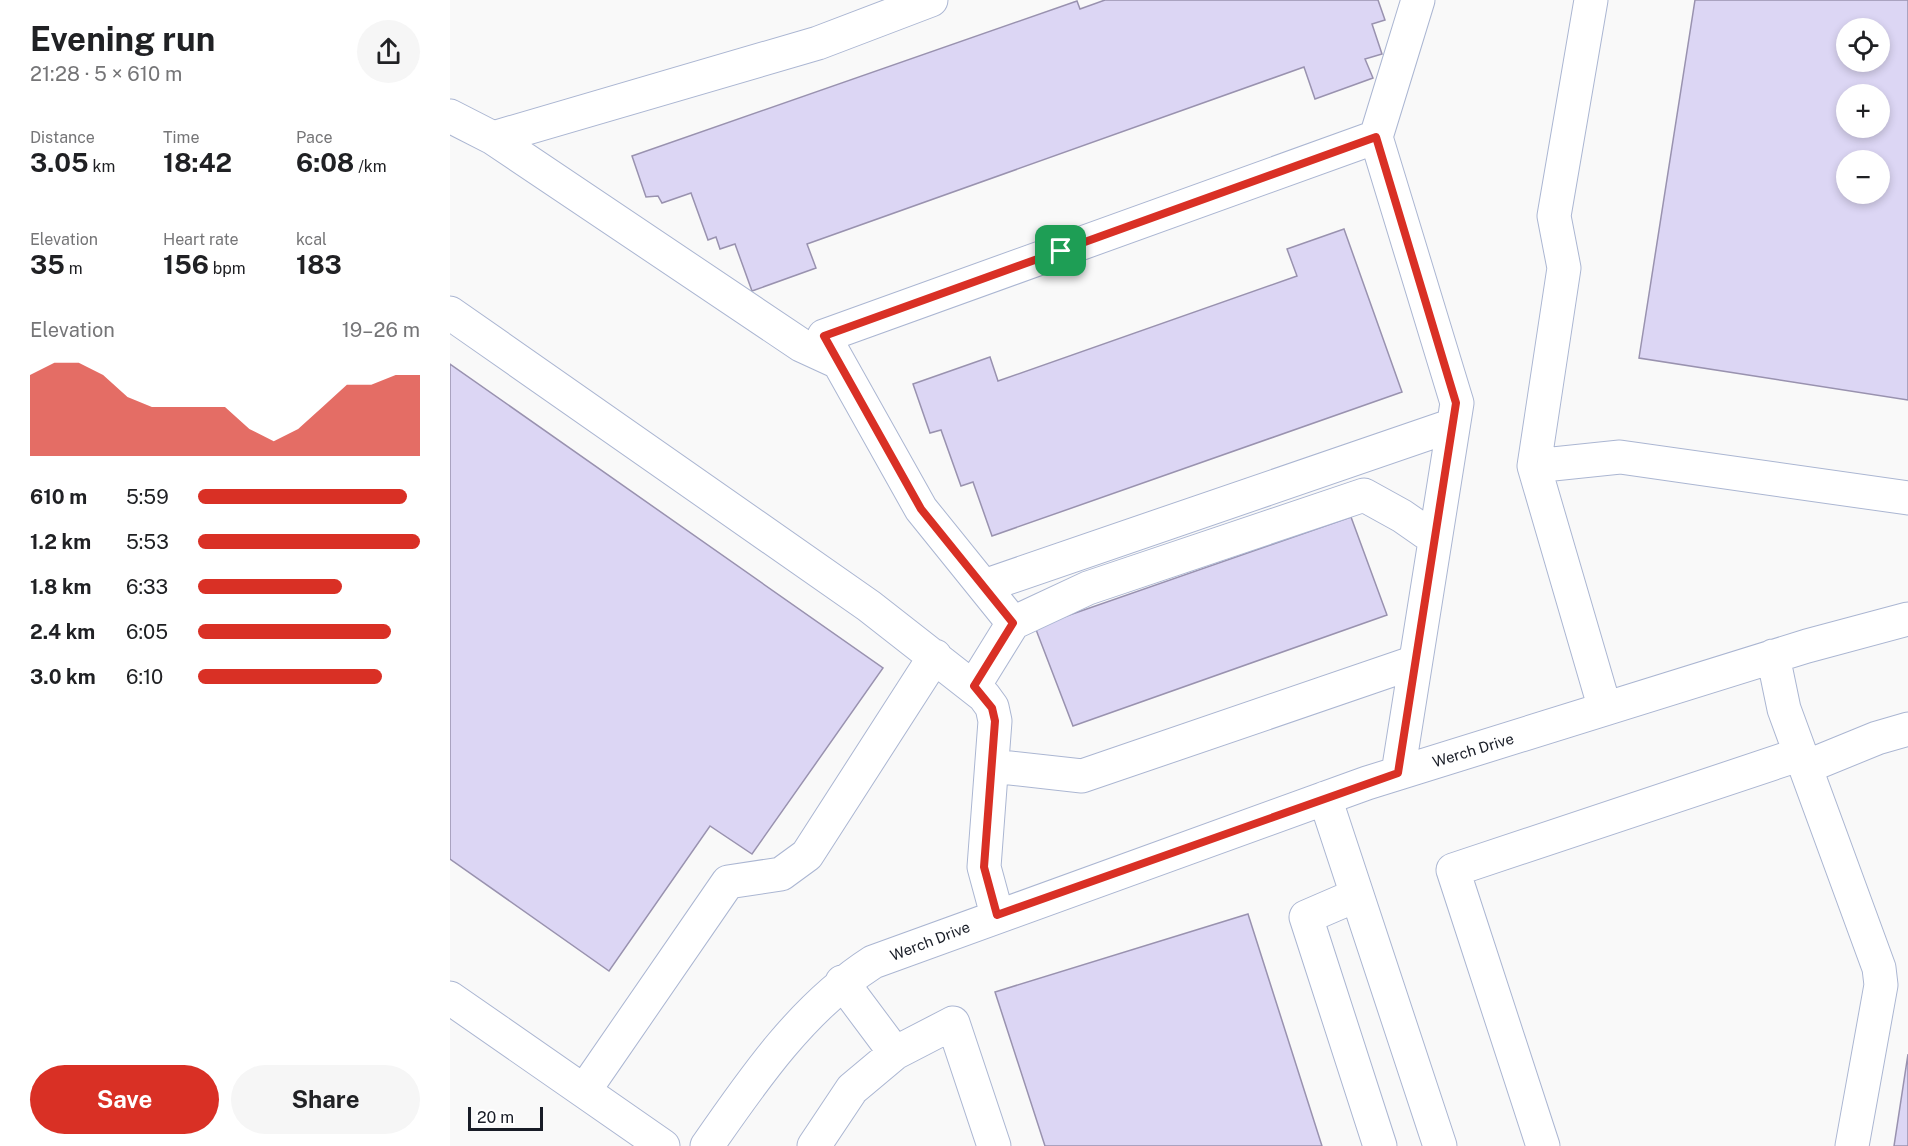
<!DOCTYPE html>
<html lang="en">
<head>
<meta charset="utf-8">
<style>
  body { margin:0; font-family:"Public Sans",sans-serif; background:#f6f6f6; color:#202124; height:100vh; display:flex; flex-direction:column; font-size:22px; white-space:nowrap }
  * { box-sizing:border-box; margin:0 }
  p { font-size:20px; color:#757577 }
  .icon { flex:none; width:33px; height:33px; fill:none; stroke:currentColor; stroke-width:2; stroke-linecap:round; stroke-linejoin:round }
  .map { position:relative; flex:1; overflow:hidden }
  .details { display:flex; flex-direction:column; background:#fff; width:450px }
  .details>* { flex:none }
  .controls { position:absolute; left:1386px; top:18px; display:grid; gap:12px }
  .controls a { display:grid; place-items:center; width:54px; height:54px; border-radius:50%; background:#fff; box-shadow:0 3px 9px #0003; font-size:30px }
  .scale { position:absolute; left:18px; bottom:15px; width:75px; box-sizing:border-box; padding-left:6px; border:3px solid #181c26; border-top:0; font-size:16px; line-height:21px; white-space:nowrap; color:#181c26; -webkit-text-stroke:4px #fff; paint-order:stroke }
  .pin { position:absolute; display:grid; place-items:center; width:51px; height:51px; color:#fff; margin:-26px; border-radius:12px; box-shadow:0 3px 9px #0006 }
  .round { display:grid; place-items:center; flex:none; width:63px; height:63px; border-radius:32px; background:#f6f6f6 }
  .head { display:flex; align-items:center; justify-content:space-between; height:102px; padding:0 30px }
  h1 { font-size:33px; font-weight:700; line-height:45px }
  .stats { display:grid; grid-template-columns:repeat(3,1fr); gap:9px; height:102px; padding:6px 30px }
  .stats div { display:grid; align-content:center }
  .stats b { font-size:26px; font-weight:700 }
  .stats small { font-size:16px; font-weight:400 }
  .stats p { font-size:16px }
  .chart { height:168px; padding:12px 30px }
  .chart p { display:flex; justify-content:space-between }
  .chart svg { width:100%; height:108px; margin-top:6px; fill:#d93025; opacity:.7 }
  .button { display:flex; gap:12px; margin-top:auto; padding:12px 30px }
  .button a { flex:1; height:69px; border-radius:36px; background:#d93025; color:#fff; font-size:24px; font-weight:700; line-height:69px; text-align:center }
  .button a+a { background:#f6f6f6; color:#202124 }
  ul { padding:0 30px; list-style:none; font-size:20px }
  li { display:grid; grid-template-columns:96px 72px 1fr; align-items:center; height:45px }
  li i { height:15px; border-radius:8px; background:#d93025 }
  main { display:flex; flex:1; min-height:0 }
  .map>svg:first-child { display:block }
</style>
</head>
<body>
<main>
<section class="details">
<div class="head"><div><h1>Evening run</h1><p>21:28 · 5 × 610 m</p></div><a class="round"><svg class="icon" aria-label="share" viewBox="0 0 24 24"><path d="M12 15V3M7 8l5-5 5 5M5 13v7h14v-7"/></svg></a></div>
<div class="stats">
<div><p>Distance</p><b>3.05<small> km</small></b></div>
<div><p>Time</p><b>18:42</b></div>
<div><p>Pace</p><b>6:08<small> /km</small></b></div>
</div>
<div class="stats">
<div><p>Elevation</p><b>35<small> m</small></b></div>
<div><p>Heart rate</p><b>156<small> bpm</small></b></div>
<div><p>kcal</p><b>183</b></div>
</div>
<div class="chart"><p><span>Elevation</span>19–26 m</p>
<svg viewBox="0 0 160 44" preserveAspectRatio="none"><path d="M0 44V11L10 6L20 6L30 11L40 20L50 24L60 24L70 24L80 24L90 33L100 38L110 33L120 24L130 15L140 15L150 11L160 11V44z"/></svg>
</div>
<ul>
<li><b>610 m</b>5:59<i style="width:94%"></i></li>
<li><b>1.2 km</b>5:53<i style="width:100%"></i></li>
<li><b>1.8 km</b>6:33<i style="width:65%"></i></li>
<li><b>2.4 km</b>6:05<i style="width:87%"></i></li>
<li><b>3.0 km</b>6:10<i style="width:83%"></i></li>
</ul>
<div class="button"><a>Save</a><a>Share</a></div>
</section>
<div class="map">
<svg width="1458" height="1146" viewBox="0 0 1458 1146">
  <rect width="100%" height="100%" fill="#f9f9f9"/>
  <path fill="#dcd6f4" stroke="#9992af" stroke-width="1.5" fill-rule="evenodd" d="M655,0H928L935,20L922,24L932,54L915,59L923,78L865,99L854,67L357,244L366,268L302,291L285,244L270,249L266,237L258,240L241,193L212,203L208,196L196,197L182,156L627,1L630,9Z
    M1245,0H1458V400L1189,358ZM1396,28H1430V62H1396ZM1396,94H1430V128H1396ZM1396,160H1430V194H1396Z
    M894,229L952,392L542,536L523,482L511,486L491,430L480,433L463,384L540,357L548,381L847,276L837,249Z
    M0,364L433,668L302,854L260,826L159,971L0,859Z
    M901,517L937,615L623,726L585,627Z
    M798,914L872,1146H595L545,992Z
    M1458,1054V1146H1444Z"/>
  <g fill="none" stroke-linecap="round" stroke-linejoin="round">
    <g stroke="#abb6d2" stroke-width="35">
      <path id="minor" d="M1141,0L1104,216L1114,268L1084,466L1155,709
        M0,116L43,138L351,345L388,362
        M926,137L968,0
        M43,138L368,43L481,0
        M0,313L419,606L534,696L542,707L545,721L534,867L547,915
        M1084,466L1170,457L1458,498
        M534,586L1003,425
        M563,623L471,509L374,336L926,137L1007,403L948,773
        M1323,656L1334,709L1429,968L1431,985L1402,1146
        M524,686L563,623L638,588L914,495L952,516L985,539
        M542,766L632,776L965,662
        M1356,767L1427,738L1458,729
        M875,798L990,1146
        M907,895L856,917L930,1146
        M0,998L213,1146
        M445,1053L503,1023L544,1146
        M134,1091L278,882L331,874L357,855L485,656
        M257,1146C304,1078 353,1007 423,962L917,783L1357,646L1458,619
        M364,1146L402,1089L445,1053L392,982
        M1093,1146L1003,870L1351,754"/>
    </g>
    <use href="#minor" stroke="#fff" stroke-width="33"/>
  </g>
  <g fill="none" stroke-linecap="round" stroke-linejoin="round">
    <g stroke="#fff" stroke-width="12">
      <path id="route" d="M926,137L1006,403L948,773L547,915L534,867L545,721L542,708L524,686L563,623L471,509L374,336Z"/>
    </g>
    <use href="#route" stroke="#d93025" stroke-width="8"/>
  </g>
  <g text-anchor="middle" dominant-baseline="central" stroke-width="4.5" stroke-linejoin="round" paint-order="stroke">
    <g font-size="15" fill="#181c26" stroke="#fff">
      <text transform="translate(1023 750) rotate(-17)">Werch Drive</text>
      <text transform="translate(480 941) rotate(-21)">Werch Drive</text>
    </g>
  </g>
</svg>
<div class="controls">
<a><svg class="icon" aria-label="locate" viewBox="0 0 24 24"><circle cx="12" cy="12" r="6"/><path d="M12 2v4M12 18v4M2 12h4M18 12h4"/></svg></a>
<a>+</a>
<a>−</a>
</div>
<div class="scale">20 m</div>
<div class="pin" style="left:611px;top:251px;background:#1e9e55"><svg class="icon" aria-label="arrive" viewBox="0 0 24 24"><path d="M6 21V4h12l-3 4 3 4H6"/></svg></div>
</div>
</main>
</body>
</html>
